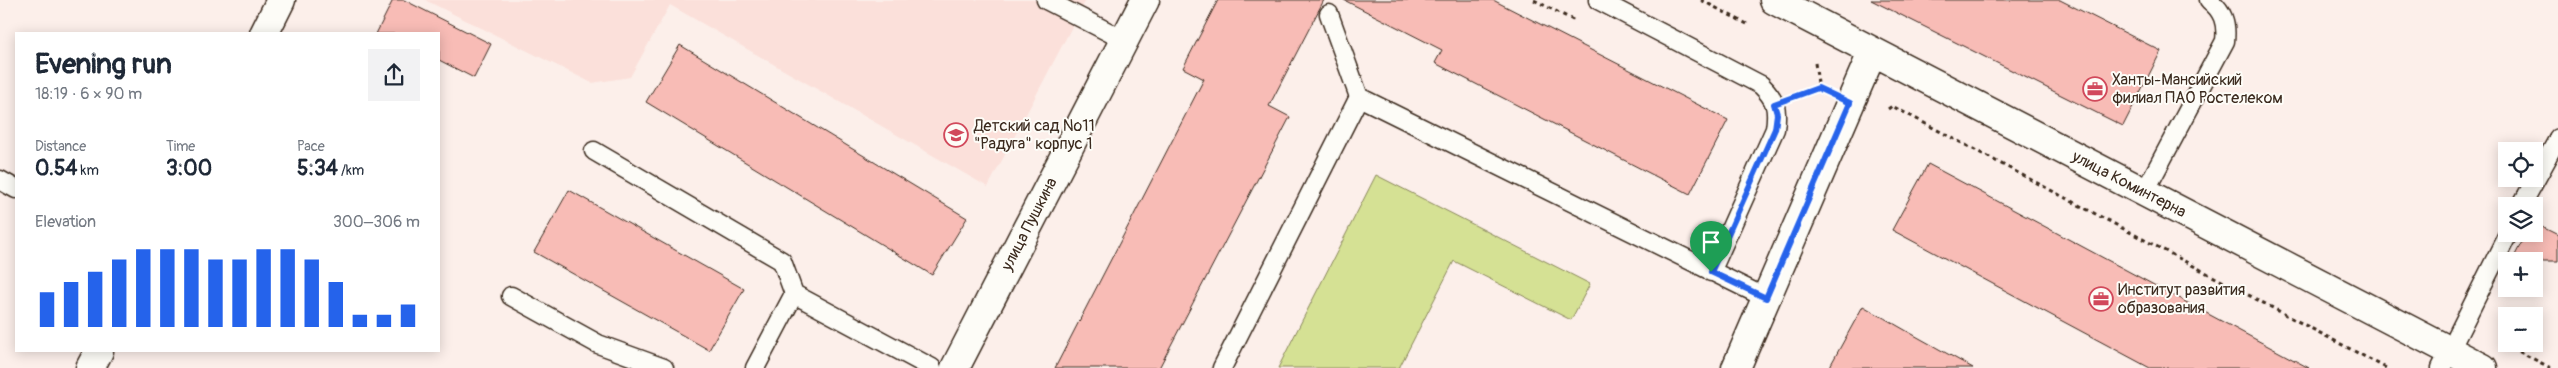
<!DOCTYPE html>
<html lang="en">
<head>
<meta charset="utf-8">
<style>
  body { margin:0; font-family:Pangolin,sans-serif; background:#f2f2f3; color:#1f2937; height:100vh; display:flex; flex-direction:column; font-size:19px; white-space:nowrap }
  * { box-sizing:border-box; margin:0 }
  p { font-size:16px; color:#747a83 }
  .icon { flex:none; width:28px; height:28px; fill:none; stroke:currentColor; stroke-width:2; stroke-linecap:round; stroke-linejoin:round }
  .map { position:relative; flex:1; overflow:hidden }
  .sheet { position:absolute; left:15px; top:32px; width:425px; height:320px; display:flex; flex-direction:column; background:#fff; border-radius:0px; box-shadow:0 2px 12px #0003 }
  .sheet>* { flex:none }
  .fabs { position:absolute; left:2498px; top:142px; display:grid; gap:10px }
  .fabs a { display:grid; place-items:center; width:45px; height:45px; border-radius:0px; background:#fff; box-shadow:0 2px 12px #0003; font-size:25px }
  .pin { position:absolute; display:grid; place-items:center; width:42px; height:42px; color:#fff; margin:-51px -21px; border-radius:50% 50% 50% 0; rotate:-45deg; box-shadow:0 0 5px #0007 }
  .pin .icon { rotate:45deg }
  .round { display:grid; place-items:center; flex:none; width:52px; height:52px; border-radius:0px; background:#f2f2f3 }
  .overview { display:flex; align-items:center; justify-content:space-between; height:85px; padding:0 20px }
  h1 { font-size:28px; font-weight:800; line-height:38px }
  .figures { display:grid; grid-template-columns:repeat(3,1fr); gap:8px; height:85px; padding:5px 20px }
  .figures div { display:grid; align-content:center }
  .figures b { font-size:21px; font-weight:800 }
  .figures small { font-size:14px; font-weight:400 }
  .figures p { font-size:14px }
  .chart { height:140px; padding:10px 20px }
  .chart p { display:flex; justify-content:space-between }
  .chart svg { width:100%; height:90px; margin-top:5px; stroke:#2563eb; stroke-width:6 }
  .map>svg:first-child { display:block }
</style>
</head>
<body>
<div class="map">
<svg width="2558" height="368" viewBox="0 0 2558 368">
  <rect width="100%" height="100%" fill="#fcefea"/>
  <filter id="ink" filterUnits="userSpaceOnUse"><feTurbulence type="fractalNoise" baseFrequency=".02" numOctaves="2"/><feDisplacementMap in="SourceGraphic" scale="10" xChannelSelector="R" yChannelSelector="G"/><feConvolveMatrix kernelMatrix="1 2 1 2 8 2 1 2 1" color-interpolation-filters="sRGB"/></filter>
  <g filter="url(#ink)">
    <path fill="#fbe0da" d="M425,0H1086L988,187L670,5L630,77L592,83Z"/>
    <path fill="#d5e194" stroke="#888659" d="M1376,175L1590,284L1571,320L1454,261L1399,368H1278Z"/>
    <path fill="#f8bcb6" stroke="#3b2a1e" d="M393,0H404L491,44L474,78L439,60V34H376Z
      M1218,0H1324L1269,106L1290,117L1159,368H1055L1204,79L1183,68Z
      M1344,0H1493L1728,120L1690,194L1435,63L1442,50Z
      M1871,0H2060L2161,51L2123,126Z
      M680,45L967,218L932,275L646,102Z
      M1928,164L2309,368H2150L1892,230Z
      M569,190L744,289L709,350L534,252Z
      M2534,223L2558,235V261H2512L2526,234H2534Z
      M1863,306L1912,334L1973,368H1829Z"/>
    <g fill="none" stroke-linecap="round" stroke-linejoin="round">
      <g stroke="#3b2a1e" stroke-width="21">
        <path id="lane" d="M1046,0L1124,40
          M1598,0L1761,85C1776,100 1778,108 1775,129L1711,272
          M1329,14L1359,97
          M594,151L782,261L794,294L932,368
          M0,180L16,189
          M2144,193L2225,41C2227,23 2223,11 2209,0
          M2521,206L2558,139
          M511,296L598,344L664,368
          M755,368L794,294
          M1222,368L1359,97L1766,298
          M2441,368L2508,234"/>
      </g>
      <g stroke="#3b2a1e" stroke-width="31">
        <g id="street">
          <path d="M264,34L281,0"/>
          <path d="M90,368L99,351"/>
          <path id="s1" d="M955,368L1145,0"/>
          <path d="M1736,368L1872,53"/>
        </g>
      </g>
      <g stroke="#3b2a1e" stroke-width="31">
        <g id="secondary">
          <path id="s2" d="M1774,0L2483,368"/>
        </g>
      </g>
      <path stroke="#3b2a1e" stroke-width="3" stroke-dasharray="4 4" stroke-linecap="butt" d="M1534,0L1575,21
        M1701,0L1747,24
        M1815,63L1818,83
        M1803,93L1818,88
        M1888,109L1892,106L2386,368
        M2512,348L2551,368"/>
      <use href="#lane" stroke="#fdfcf7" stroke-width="18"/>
      <use href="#street" stroke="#fdfcf7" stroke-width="28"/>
      <use href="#secondary" stroke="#fdfcf7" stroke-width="28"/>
    </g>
  </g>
  <g fill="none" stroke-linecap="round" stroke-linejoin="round" filter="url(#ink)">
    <g stroke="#fff" stroke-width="10">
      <path id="route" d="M1818,88L1850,103L1766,298L1711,272L1775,129L1777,114L1774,104Z"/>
    </g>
    <use href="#route" stroke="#2563eb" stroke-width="6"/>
  </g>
  <defs>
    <g id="office-ring" transform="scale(1.25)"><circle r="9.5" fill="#fdfcf7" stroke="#d1495b" stroke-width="1.5"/><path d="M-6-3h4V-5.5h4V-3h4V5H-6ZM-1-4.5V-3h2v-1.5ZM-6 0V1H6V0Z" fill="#d1495b"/></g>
    <g id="school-ring" transform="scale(1.25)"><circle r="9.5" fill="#fdfcf7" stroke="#d1495b" stroke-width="1.5"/><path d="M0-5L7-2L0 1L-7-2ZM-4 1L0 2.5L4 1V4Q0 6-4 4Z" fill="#d1495b"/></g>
  </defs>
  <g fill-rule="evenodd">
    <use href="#office-ring" x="2095" y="89"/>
    <use href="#school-ring" x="956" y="135"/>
    <use href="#office-ring" x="2101" y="299"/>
  </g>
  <g text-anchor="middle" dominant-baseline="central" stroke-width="4" stroke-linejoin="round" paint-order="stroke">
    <g font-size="16" fill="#3b2a1e" stroke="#fdfcf7" text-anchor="start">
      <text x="2112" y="80">Ханты-Мансийский<tspan x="2112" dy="18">филиал ПАО Ростелеком</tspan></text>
      <text x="974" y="126">Детский сад №11<tspan x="974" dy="18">"Радуга" корпус 1</tspan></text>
      <text x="2118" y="290">Институт развития<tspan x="2118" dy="18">образования</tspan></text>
    </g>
    <g font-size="16" fill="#3b2a1e" stroke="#fdfcf7">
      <text stroke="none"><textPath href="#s2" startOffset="400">улица Коминтерна</textPath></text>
      <text stroke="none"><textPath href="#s1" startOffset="162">улица Пушкина</textPath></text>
    </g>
  </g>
</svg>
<div class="fabs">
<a><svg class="icon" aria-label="locate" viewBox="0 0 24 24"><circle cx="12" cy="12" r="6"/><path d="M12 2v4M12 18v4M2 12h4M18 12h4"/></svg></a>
<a><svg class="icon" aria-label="layers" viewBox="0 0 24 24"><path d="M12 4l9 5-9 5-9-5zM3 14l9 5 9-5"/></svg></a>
<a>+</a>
<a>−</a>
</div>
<div class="pin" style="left:1711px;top:272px;background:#1e9e55"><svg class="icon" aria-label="arrive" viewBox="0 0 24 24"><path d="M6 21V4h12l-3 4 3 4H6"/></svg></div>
<section class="sheet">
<div class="overview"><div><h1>Evening run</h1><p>18:19 · 6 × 90 m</p></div><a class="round"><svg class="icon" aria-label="share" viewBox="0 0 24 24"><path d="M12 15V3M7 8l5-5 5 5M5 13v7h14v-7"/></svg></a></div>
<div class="figures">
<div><p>Distance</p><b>0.54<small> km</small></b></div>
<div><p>Time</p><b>3:00</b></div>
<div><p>Pace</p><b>5:34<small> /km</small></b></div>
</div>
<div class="chart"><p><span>Elevation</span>300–306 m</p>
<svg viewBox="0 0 160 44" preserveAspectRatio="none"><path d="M5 44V27M15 44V22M25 44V17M35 44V11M45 44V6M55 44V6M65 44V6M75 44V11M85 44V11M95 44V6M105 44V6M115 44V11M125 44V22M135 44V38M145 44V38M155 44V33"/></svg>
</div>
</section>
</div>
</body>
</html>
